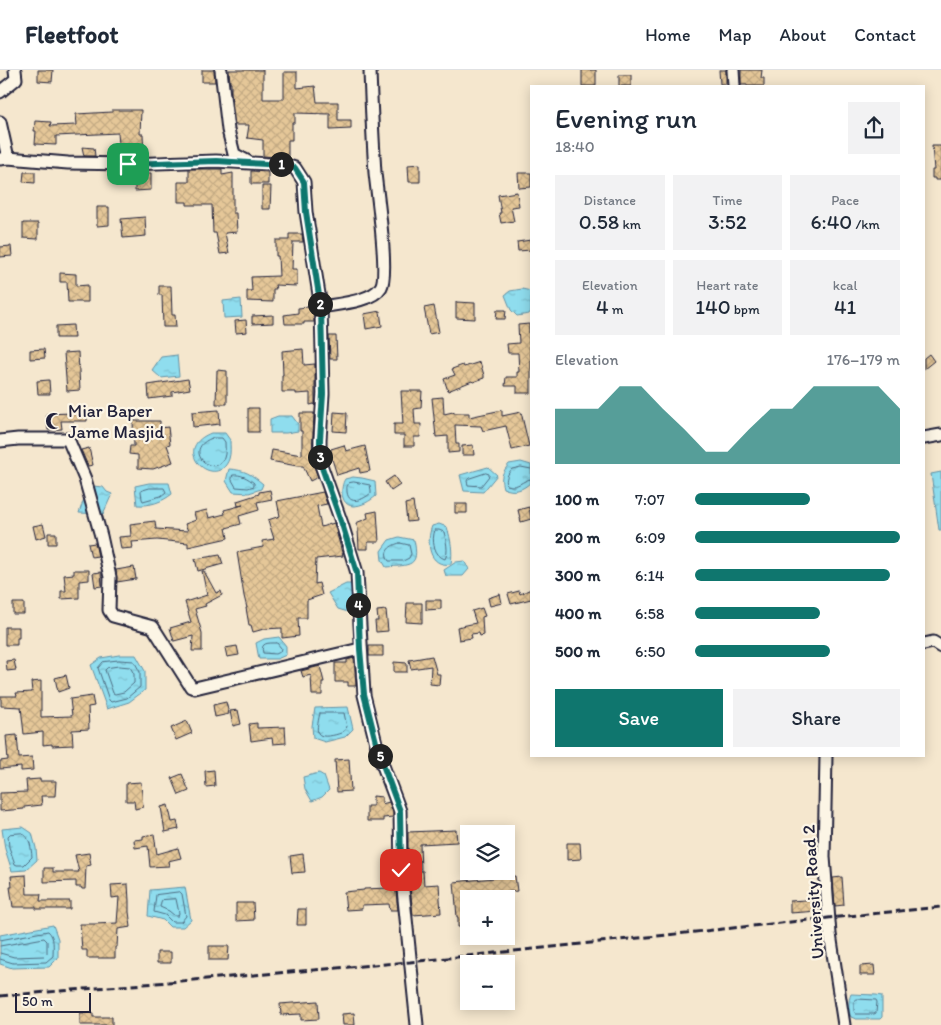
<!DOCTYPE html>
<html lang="en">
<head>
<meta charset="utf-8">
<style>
  body { margin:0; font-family:Itim,sans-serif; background:#f2f2f3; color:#1f2937; height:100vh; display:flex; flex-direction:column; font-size:19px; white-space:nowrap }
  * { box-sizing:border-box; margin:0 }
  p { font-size:16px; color:#747a83 }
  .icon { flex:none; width:28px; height:28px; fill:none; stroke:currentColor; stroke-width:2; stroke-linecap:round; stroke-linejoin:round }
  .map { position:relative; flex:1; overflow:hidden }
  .sheet { position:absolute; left:530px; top:15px; width:395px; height:672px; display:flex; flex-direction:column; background:#fff; border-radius:0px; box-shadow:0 2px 12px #0003 }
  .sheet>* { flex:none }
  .tools { position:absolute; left:460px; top:755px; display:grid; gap:10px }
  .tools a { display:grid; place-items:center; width:55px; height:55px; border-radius:0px; background:#fff; box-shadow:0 2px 12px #0003; font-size:25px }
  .scale { position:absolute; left:15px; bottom:12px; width:76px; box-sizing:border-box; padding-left:5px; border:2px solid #22223b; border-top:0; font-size:14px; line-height:18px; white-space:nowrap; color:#22223b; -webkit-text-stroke:4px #fcf5e5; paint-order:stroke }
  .pin { position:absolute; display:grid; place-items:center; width:42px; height:42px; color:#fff; margin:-21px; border-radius:10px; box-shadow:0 2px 8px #0006 }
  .km { position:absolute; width:25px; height:25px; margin:-12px; border-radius:50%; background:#222; color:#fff; font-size:14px; line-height:25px; text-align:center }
  .round { display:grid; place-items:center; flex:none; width:52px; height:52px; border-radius:0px; background:#f2f2f3 }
  .head { display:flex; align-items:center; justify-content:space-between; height:85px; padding:0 25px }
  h1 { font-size:28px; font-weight:600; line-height:38px }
  .metrics { display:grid; grid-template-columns:repeat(3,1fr); gap:8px; height:85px; padding:5px 25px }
  .metrics div { display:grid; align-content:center; border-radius:0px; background:#f2f2f3; text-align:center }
  .metrics b { font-size:21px; font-weight:600 }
  .metrics small { font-size:14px; font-weight:400 }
  .metrics p { font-size:14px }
  .chart { height:140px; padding:10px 25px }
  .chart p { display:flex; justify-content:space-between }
  .chart svg { width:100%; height:90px; margin-top:5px; fill:#0f766e; opacity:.7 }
  .cta { display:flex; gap:10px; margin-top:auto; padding:10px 25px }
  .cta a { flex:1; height:58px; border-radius:0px; background:#0f766e; color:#fff; font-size:20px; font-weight:600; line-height:58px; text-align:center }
  .cta a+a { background:#f2f2f3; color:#1f2937 }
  ul { padding:0 25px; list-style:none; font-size:16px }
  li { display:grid; grid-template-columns:80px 60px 1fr; align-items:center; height:38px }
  li i { height:12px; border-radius:6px; background:#0f766e }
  header { display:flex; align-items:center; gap:30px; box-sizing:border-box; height:70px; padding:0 25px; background:#fff; border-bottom:1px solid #e0e1e3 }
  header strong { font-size:24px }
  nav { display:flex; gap:28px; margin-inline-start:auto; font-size:18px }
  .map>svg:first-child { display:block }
</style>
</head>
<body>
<header>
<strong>Fleetfoot</strong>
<nav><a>Home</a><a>Map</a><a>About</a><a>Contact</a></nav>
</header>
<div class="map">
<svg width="941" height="955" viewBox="0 0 941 955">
  <defs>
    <pattern id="water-ripples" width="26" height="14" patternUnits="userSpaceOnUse" patternTransform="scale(1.25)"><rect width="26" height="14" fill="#8fddee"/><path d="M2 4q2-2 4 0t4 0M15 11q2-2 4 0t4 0" fill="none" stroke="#7bbdcd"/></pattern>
    <pattern id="building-cross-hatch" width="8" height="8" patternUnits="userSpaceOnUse" patternTransform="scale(1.25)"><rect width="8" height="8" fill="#e5c798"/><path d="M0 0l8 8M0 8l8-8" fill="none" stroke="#c4ab84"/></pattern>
  </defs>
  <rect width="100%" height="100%" fill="#f5e7ce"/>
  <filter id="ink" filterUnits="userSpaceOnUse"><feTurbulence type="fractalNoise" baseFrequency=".02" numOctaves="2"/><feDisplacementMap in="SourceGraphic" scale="10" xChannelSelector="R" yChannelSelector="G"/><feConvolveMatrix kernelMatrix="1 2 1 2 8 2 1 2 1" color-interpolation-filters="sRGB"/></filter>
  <g filter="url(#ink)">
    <path fill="url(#water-ripples)" stroke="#6392a6" d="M522,219L531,221V241L529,244L517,246L511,240L505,225L510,221Z
      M241,229L242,247L224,248L223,231Z
      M177,285L179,306L161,308L152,300L161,287Z
      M278,346H292L298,354V361L286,363H270V349Z
      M211,363H225L230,370C230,376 231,383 229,389C217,422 168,380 211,363Z
      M521,392L531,395V412C523,420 514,423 503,418C500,407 502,403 509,394Z
      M488,397L497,405L483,422L464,421L460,405Z
      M229,399C245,400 251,404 263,414L261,419L249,423L233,422L226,411Z
      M941,402V460H939L931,404Z
      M353,407L362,408L375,411L376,426C370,431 362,436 353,436C340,435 340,417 345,409Z
      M149,413H169L172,424C162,432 150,436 137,435L135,416Z
      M93,416L103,417L107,422L112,424L103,444L79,443L86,423Z
      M439,454L447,457C451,470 453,481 451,494C428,498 426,471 432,456Z
      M399,467L414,470C420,497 410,495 386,497L382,490L381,481L389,470Z
      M464,491L469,499L463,506H446L444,500L456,492Z
      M346,514H352L355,537L348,542L338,539L328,523Z
      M279,567L286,576V585L277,589H259L256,573L264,569Z
      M119,585H136L145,601V620L129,632L107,639L91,595L101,588Z
      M348,637L353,659L345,667L325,672L313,668L312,656L315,638Z
      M319,703L324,706L329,720L322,727L312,731L305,719L303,707Z
      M23,757L32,763L36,778L37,790L26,800L12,801L5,779L2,759Z
      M185,817L191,850L183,857H170L163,850L148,846L150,820Z
      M53,855L58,869V888L49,897L12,898L0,894V865Z
      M851,924L876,925L882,926V947L880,949H856L851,947C848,941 848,931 851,924Z"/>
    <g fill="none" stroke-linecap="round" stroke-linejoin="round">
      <path stroke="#4e6d83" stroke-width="1" d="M212,368H222L225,372C225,377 226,383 224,388C215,410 180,380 212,368Z
        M531,399L521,397L512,399C508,403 505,409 507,415C518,419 522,410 531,409
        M486,403L489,404V406L481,416L468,415L467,411L468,409Z
        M233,405C241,404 248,408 254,413V416L248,418L236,417L232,410Z
        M354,412L370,415L371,420V423C363,430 349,436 347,422C347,416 346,418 349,413Z
        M150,418H164L166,422L161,426L143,431L142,429L141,421Z
        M435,460H439L444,462C446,470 449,482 445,489C434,486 431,470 435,460Z
        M400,473L409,475L411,484L409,488L403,491H389C382,481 391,475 400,473Z
        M277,573L281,578L280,582L276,584L263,583C260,572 268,573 277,573Z
        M119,590L134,591L140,602V617L127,628L111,632L109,630L98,598L103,592Z
        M119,596L130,597L134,604V613L124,622L115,624L113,623L105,600L107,598Z
        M320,643H344L347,657C345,659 343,662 341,663C336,665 321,669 318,663C316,660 319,647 320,643Z
        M22,763C31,768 31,778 32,787L24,795H17L15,794L9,777L8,766L10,764Z
        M180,822L182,824L186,846L181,852H172L165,845L154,842L156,825Z
        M176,829L179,843L178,846H175L169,841L160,837L161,832L162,830Z
        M0,870L48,861C55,867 53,877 53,886L46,892L13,893L0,889
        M0,876L44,868L47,871V883L44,886L14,887L0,883
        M857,929L876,930L877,932L876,943L874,944H856L854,941V932Z"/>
    </g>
    <path fill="url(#building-cross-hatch)" stroke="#22223b" d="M38,0H53L52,12L38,11Z
      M202,0H214L215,12H202Z
      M229,0H263V29H284V2H297V18L315,16L317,32H338V50H351V59L330,60V44L295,43V53H292V70H288V88L263,86V70L247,68L249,55H235L231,23V13H230Z
      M582,0H596V16H582Z
      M719,0H726V14H720Z
      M741,0H762L761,8H764V16H747V15H741Z
      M619,5H631V16H619Z
      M112,40H141L140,64H143L144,86H120L118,63L56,66V75L35,74L36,61H34L35,51L51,52L50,56L77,55L76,44L112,42Z
      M932,76H941V110H935V108H932V100H934Z
      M82,77L94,78L95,86H84Z
      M420,94V112H409L408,95Z
      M189,99H222V105L233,103V143H236L237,162L225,163L229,183L220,184L216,163H213L212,135H187V132H178V112H189Z
      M132,101H144V103H151V120L135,121V113H132Z
      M251,101L268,102V114H251Z
      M24,102H35V113L23,112Z
      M518,103H531V117L519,118Z
      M262,116H271L270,139H262Z
      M517,122L519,136L511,137L514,151L501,153L499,143H501L498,125Z
      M97,137H109V155L97,156Z
      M145,147L146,166L123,168L121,149Z
      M23,153H38V169L23,168Z
      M289,164H302L303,172H293L292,199H297V216L275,215L276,219H273V232L247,231V221H252L251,207L279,206L278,186H276V170H289Z
      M531,170V180L518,181L517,172Z
      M11,176L12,186L0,187V177Z
      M60,203L76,204V216L88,215V232H68L67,212H60Z
      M159,216H171L172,245H175L176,257H163L162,225H159Z
      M456,232L475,233V249L456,248Z
      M308,235H313L314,252H304V254H285L284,245L298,243V238L308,237Z
      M434,236L439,262L429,264L424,238Z
      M497,240H506L505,249H496Z
      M380,241L382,256L366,259L364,244Z
      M273,245V253L252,254V246Z
      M246,250L247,262L236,263L235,251Z
      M529,254V272L531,288V323H517V316H505L506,307H517V302H519L518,283H508L507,274L519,273L518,255Z
      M73,255L74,268H56V256Z
      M329,266H336L337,289H330Z
      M44,279L45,288L30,289V280Z
      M303,279L304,295L315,294V336L314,334L310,335V323L296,324V322H282V305H283L282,281Z
      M78,282L80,320L67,321L64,283Z
      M929,284L934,291L924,299V288Z
      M480,292L484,305V308L473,312L472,311L448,321L444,309L455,305L452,299L463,295L464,297Z
      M217,300L227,301V334H216Z
      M188,309L190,319L172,322V326L149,329L148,315Z
      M49,310L50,324H38L37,311Z
      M401,321H422L421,338L414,339L415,354H421L420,367H414V376H404V365H394V354H403Z
      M443,327L444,344L453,342L454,343H469V347L502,340V346L521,342L529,376L512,380L506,356L483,361L481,356L455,355L456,374H459V382L448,383V366L436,367L432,328Z
      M248,338H259V362H248Z
      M219,340L220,354L193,357L192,342Z
      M72,341H87V351H61L62,359L48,360L46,344L72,343Z
      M334,342L347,343L346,362L333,361Z
      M300,343H314L312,384H311L312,387L313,394L318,407L310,411L303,396H297L270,391L272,380L302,385V361H300Z
      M133,351H160V358L168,357L170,374L167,375L173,392L153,399L138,398V385L129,384L130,376H134Z
      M344,375L346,381L365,376L370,401L360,403L359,398L337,405L331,386V379Z
      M473,375L474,385H462V376Z
      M89,378L93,395L88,396L81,380Z
      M394,406L400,415L391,421L385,412Z
      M270,420L272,429L257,432L259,440L239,446L241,454L226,458L228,468L188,477V473L157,470L132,472L133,478L121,479L119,467L131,466L130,454L155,451L156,459L188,461L185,454L196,450L194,443L207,440L209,448L225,444L224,440L243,435L238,436L237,431L259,424V422Z
      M323,422L327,434L317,436L321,457L334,453L343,486L316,489L315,514L319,513L322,525L307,530V548H298L299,566L282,568V558L264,559L253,562L251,555H249L246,538H247L244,526L237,482L263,477L262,471L274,469L268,450L280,446L277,431Z
      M413,432L416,451L407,452L405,434Z
      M455,434H467V443H455Z
      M529,437L531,449L521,452L518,440Z
      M377,441L379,472H368V479H359L358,459L356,453L368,448L367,443Z
      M43,454L46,466L36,469L33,456Z
      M48,463H56V474H48Z
      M95,473L98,486L91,487L88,474Z
      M220,485L223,494L198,501L195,489Z
      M134,497L136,509L117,512L116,500Z
      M74,500H89V510L79,511V528L61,529V521H66L64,505L74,504Z
      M202,501H204L216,523L221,521L222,525L205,534L206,536L195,539L202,563V581H192L193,566L174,571L170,558L191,552L185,532L207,525Z
      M101,502L102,516L95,517L93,503Z
      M531,519V529L511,534L508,524L519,521L520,524Z
      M500,524L502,533L490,536L488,528Z
      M426,530H441V539L426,540Z
      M13,533H24V544H13Z
      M407,533H422V553L406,552Z
      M482,538L485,546L482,547L483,565L480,566L479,563L471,564L472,568L459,570L457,557L476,553L472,541Z
      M386,540L388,561L376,562L375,551H378L377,541Z
      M5,557H19V568H17V575H5Z
      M237,576L239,585L227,587L225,578Z
      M369,576H383V586H369Z
      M432,586L437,604H440L439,615L430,614L431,596L411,599L409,590Z
      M354,588L356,616H348V612H335V593H347V590Z
      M14,590L16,600L7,601L6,591Z
      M394,592L407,593V602H394Z
      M320,596L324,612H322V625H312L311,605L303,607L301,601Z
      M66,605L69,618L58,622L55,608Z
      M41,611V647L72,646L70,629L92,626L94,636L88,637L89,659L72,660L73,675L52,676V674L43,675V662L24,664L21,637L1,636V626H17L16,623L32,622L31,612Z
      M226,632L229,644L215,647L213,635Z
      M238,640L241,654L233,656L230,641Z
      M187,651L192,663L176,670L171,658Z
      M257,653V658L285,657L286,673L273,674L272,668L251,671L249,654Z
      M17,665L19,688L32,687L33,700L21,701V697L0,699V691L8,690L6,666Z
      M349,689L351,721L337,722L335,690Z
      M214,700L215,716L206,717L205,701Z
      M182,704L189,721L179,725L172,708Z
      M40,709V711H56L55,726H41L42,735L24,737V739L0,741V723L27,722L26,710Z
      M141,712L143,737L135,739L134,731H126V713Z
      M373,726L382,727V734L389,732L393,742V747L383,748V751H367V736H373Z
      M168,735L172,752L177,751L179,759L165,762L161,737Z
      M456,760L457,772L420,774L421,801H423L424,815L439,814L441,843L413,845L408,797V762Z
      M154,764L157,784L178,778L181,788L168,791L169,796L150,797L148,776L135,778L134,770L143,769V766Z
      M567,773H580L581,789L567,790Z
      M89,783L91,795L86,796L85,819H82L81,817H76V811L44,812V798H53V802H79L75,785Z
      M303,784L305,802L292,803L290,786Z
      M26,805L27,824H41L40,831H70V839H36V837H13L10,817H12L11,806Z
      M515,806L517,821L466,827L469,857H458V847H457L454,812Z
      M842,807L844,835L835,836L833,808Z
      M389,813H395L398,840H390L389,834L362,835V839L346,840L344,822L364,820V819L389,818Z
      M128,814L129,831V842L131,857L118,859L117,877H115V888H87V880H82L80,854H95L117,853L119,827L112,828L111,815Z
      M820,829V837H819V841L790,843V831Z
      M236,833H253L254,850L236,851Z
      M298,839H306V855H297Z
      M209,876H229L228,890H209Z
      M157,882H171V893H157Z
      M874,895L875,905H860V896Z
      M318,931L319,949L301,950V944L281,945L280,934Z
      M80,943H93V947H112V955H80Z
      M354,943L355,955H343L342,944Z"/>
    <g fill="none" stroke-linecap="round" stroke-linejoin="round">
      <g stroke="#22223b" stroke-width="15">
        <path id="street" d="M221,0L228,60L234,84L247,91
          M370,0C371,34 373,69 375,103C377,123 389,204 381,217C372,232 337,234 321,237L323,324L320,369V392L342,454L357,503L364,625L379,685L400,741L401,800L417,955
          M733,0L734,16
          M0,22L16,9L15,0
          M0,52L8,88
          M0,89L8,88L68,93L128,94L216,91L285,95L295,98L304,112L306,142L321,237
          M924,368L941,365
          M0,371L18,369H68L85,409L101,466L110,507L109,540L113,546L153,557L191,617L195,618L360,579
          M924,574L933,572L941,577
          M826,686L824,787L830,864L844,955"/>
      </g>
      <use href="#street" stroke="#fcf5e5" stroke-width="11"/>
      <path stroke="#22223b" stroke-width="3" stroke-dasharray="8 4" stroke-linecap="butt" d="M0,926L410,892L828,848L941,837"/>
    </g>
  </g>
  <g fill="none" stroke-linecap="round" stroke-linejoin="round" filter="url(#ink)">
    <g stroke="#fff" stroke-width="10">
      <path id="route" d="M128,94L216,91L284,95L295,98L304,112L306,142L321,238L323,324L320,369V392L342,454L357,503L360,579L364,624L379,684L400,741L401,800"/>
    </g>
    <use href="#route" stroke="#0f766e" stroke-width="6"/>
  </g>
  <defs>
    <g id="mosque-bare" transform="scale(1.35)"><path d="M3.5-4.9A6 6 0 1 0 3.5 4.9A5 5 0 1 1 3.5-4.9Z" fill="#22223b" stroke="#fcf5e5" stroke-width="2.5" paint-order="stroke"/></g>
  </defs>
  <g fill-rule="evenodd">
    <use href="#mosque-bare" x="54" y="351"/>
  </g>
  <g text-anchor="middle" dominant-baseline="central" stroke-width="4.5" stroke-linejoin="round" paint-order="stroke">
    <g font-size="18" fill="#22223b" stroke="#fcf5e5" text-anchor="start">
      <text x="68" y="341">Miar Baper<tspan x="68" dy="21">Jame Masjid</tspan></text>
    </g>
    <g font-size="18" fill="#22223b" stroke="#fcf5e5">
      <text transform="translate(813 822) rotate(-94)">University Road 2</text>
    </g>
  </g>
</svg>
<div class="tools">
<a><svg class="icon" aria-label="layers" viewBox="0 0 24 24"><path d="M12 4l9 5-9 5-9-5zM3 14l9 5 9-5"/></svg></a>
<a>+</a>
<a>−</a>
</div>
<div class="scale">50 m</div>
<div class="pin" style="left:128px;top:94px;background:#1e9e55"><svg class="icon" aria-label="arrive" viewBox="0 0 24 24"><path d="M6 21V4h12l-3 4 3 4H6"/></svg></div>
<div class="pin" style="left:401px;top:800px;background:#d93025"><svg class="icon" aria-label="check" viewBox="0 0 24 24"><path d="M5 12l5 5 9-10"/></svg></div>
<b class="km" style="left:281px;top:94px">1</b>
<b class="km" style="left:320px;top:234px">2</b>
<b class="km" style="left:320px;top:387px">3</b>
<b class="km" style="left:358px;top:535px">4</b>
<b class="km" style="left:380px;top:686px">5</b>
<section class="sheet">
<div class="head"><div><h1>Evening run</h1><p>18:40</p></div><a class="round"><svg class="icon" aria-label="share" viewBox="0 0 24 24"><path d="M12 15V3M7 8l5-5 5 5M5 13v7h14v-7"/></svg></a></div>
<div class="metrics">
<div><p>Distance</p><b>0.58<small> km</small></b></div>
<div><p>Time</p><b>3:52</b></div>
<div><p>Pace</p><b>6:40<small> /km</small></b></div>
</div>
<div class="metrics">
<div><p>Elevation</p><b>4<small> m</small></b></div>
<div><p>Heart rate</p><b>140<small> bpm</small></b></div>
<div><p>kcal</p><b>41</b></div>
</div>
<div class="chart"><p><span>Elevation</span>176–179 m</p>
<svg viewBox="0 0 160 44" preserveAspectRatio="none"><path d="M0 44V17L10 17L20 17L30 6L40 6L50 17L60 27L70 38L80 38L90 27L100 17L110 17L120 6L130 6L140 6L150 6L160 17V44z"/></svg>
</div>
<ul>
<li><b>100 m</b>7:07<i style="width:56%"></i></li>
<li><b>200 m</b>6:09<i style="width:100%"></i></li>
<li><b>300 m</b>6:14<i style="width:95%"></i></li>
<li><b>400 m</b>6:58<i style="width:61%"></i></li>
<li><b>500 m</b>6:50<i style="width:66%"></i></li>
</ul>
<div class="cta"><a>Save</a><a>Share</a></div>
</section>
</div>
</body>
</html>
